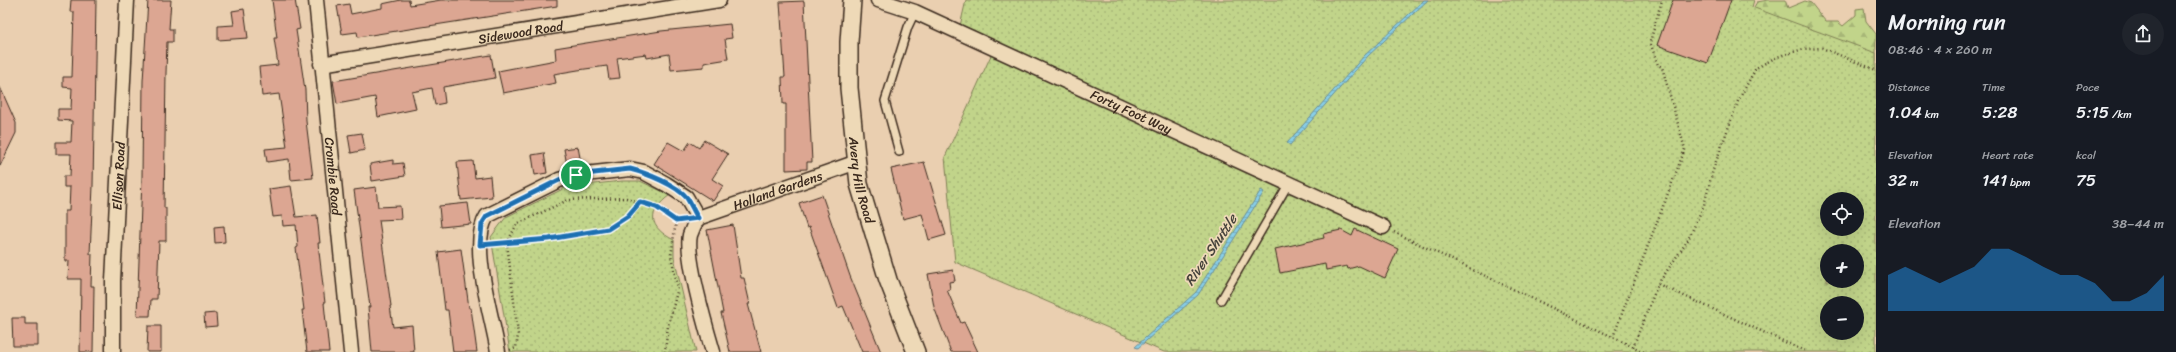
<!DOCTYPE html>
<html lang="en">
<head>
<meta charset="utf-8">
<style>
  body { margin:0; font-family:Sriracha,sans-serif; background:#20242c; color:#f1f3f6; height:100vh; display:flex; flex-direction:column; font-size:15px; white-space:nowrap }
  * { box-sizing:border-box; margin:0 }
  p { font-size:13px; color:#9ea1a6 }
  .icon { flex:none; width:22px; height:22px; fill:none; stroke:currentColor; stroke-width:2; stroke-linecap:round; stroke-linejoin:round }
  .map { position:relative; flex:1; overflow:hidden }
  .details { display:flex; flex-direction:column; background:#171b24; width:300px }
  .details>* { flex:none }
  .controls { position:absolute; left:1820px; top:192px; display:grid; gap:8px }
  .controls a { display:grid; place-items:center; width:44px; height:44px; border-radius:50%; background:#171b24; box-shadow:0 4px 16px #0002; font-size:20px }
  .pin { position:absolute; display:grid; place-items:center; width:34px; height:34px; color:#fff; margin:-17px; border:2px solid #fff; border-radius:50%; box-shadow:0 1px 4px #0007 }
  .round { display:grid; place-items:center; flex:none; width:42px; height:42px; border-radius:21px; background:#20242c }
  .summary { display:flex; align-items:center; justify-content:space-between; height:68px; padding:0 12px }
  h1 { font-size:22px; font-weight:600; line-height:30px }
  .stats { display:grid; grid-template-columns:repeat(3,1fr); gap:6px; height:68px; padding:4px 12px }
  .stats div { display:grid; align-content:center }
  .stats b { font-size:17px; font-weight:600 }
  .stats small { font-size:11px; font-weight:400 }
  .stats p { font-size:11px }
  .chart { height:112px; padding:8px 12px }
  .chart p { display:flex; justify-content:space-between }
  .chart svg { width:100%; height:72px; margin-top:4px; fill:#1f6fb2; opacity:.7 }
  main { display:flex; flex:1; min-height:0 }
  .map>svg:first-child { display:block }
</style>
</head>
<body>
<main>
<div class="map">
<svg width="1876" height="352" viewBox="0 0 1876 352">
  <defs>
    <pattern id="forest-firs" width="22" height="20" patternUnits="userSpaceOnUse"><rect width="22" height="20" fill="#c1d48a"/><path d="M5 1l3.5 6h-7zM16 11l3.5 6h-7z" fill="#a7b677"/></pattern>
    <pattern id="park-dots" width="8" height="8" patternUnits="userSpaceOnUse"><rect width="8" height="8" fill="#c1d48a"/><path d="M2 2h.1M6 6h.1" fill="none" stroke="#a7b677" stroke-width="1.8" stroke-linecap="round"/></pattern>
    <pattern id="water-rules" width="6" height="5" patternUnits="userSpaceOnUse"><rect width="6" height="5" fill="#88cfe9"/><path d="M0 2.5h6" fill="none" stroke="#76b2c7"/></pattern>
  </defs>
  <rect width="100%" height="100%" fill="#eacfb0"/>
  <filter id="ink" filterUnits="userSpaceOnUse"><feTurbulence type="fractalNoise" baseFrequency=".025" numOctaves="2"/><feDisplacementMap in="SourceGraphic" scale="8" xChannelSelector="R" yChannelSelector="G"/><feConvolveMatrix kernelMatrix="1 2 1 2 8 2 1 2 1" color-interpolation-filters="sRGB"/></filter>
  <g filter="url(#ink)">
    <path fill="url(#forest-firs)" stroke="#7e7f54" d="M1768,0H1785L1788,8L1805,1L1811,3L1826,22H1838L1843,26L1856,15V9L1864,8L1866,21L1876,34V62L1751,12L1757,2Z"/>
    <path fill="url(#park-dots)" stroke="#7e7f54" fill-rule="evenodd" d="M966,0H1754L1752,7L1876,53V352H1164L955,262L945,157L997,42L960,26ZM1827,199H1857V229H1827ZM1827,251H1857V281H1827ZM1827,303H1857V333H1827Z
      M622,181H640L670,195C647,212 648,227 674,240V257L696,352H510L491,237L506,217L567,187Z"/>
    <path fill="url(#water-rules)" stroke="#698d98" d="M1424,0H1428L1368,56L1290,145L1287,143L1364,56Z
      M1261,190L1264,192L1198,295L1138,348L1135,347L1196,292Z"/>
    <path fill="#dca692" stroke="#3b2a1e" d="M71,0H96L93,186L90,254H92L91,286H94L93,352H80L81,279H68L69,261H65V211H69L70,187H64V176H70L71,154H56V142H71L72,121L58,120V109H71L72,88L63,87V77H72L74,12H70Z
      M148,0H171L169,29H173V42H167L166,73L164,208H166V241H159L157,299H151L150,316H137L142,178L143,81Z
      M272,0H295L300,29L296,30L305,90L306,121L313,178L291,180L289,159L267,162L265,149L287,147L279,94L262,96L259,67L278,65L274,38H277Z
      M401,0H409L410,5L441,0H557V6L358,37L357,32L342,34L337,6L349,4L351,14L382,8V4Z
      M1673,0H1731L1708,63L1657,45Z
      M804,1L812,162H807V169L786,170V104H783L782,77H785L780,2Z
      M244,9L248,38L218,40V26L234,25L232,11Z
      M730,24L732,38L725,39L728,59L704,63V67L671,70L669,54L647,58L646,54L617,58L620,78L609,79L607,66L578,70L554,74L556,83L503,93L498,71L556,60L555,48L661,31Z
      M491,55L495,78L443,87L445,103L435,105L432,88L412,92L416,109L378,117L375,97L337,104L333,81Z
      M0,87L16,123V133L0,166Z
      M362,133L365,150L351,153L348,135Z
      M704,140L728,154L712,179L723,186L713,201L654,164L668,142L684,151L690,142L699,148Z
      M578,147L581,163L567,165L564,149Z
      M544,153L547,173L535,175L532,155Z
      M393,160V164L403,163L405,176L372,181L370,164Z
      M473,161L475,178L490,176L492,197L461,200L457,162Z
      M924,162L946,235L929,240L922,214L903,219L891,169Z
      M291,186L296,217L317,215L320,243H318L325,303H324L329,352H307L302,310H304L296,248L298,247L296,225L283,226L282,216L273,217L269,189Z
      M376,187L378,207L400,206L401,219L379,220L391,306H390L393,327L412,325L414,352H372L368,307H370L354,190Z
      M822,195L850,276L881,352H862L843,306L838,308L809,227L807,228L799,203Z
      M468,203L471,224L441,227L439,206Z
      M733,225L741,278H744L750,304H748L761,352H730L721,313H723L707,230Z
      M224,226L225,242L215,243L214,227Z
      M1355,229L1398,249L1385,278L1359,266L1348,269L1347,266L1326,270L1325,264L1280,273L1275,249L1324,238L1323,234L1341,230L1352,236Z
      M461,249L469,308H471L477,352H453L448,310H445L438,252Z
      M953,270L955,281L949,282L950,289L947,290L961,323L964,322L978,352H951L934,307L928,274Z
      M216,313L217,326L205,327L204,314Z
      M12,318H25V324H38V346H13Z
      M148,326H161V352H147Z"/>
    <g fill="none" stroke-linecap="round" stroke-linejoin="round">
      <g stroke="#3b2a1e" stroke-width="10">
        <path id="service" d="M899,152L885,101L908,27L915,12
          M1221,300L1289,183"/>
      </g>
      <g stroke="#3b2a1e" stroke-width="17">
        <g id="minor">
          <path id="s1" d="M316,0L351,352"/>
          <path id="s2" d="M878,0L915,12L1383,227"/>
          <path id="s3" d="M321,64L719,0"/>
          <path id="s4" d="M113,352V281L127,0"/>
          <path d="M498,352C493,318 468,244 487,216L559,180L576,175L630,169L644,172L666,184L686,197L698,218"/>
          <path id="s5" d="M713,352C706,328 685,257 690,235C692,229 695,223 698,218L857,162"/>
        </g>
      </g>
      <g stroke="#3b2a1e" stroke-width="20">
        <g id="tertiary">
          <path id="s6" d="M852,0L849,42V88L859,184L888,280L916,352"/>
        </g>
      </g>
      <path stroke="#3b2a1e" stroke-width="2.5" stroke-dasharray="1 3" stroke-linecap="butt" d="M1394,232L1644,352
        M492,244L549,239L608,229L629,216L640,202L657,207L676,221
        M1658,284L1807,352
        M1613,337L1685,149L1662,67L1658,65L1650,42L1662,0
        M1633,347L1658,284L1688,240L1704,205L1713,170L1738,101L1756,68L1777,57L1803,49L1822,48L1876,70
        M510,350L516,348L518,335L507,243L517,224L568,200L626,198L640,202
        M665,352L668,326L678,288L671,256L676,221L683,220"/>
      <use href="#service" stroke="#eed9b7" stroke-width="7"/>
      <use href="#minor" stroke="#eed9b7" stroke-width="14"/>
      <use href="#tertiary" stroke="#eed9b7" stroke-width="17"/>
    </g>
  </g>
  <g fill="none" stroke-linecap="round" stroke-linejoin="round" filter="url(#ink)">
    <g stroke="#fff" stroke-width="8">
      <path id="route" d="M630,169C646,173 677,185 687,198C691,204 694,212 698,218L676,221L656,207L640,202L628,216L608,229L549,239L480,245L482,224L487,216L559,180L576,175Z"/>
    </g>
    <use href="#route" stroke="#1f6fb2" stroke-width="5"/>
  </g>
  <g text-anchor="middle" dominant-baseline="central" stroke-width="3.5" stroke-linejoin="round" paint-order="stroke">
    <g font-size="13" fill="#3b2a1e" stroke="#eed9b7">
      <text stroke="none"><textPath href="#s3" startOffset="202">Sidewood Road</textPath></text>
      <text stroke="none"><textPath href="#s2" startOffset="277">Forty Foot Way</textPath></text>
      <text stroke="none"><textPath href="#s4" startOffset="176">Ellison Road</textPath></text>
      <text stroke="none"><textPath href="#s1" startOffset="177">Crombie Road</textPath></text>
      <text stroke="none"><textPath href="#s6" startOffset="181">Avery Hill Road</textPath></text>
      <text stroke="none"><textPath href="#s5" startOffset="223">Holland Gardens</textPath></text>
    </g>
    <g font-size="14" font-style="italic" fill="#47433c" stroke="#eed9b7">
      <text transform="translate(1211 250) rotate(-56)">River Shuttle</text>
    </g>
  </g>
</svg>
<div class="controls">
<a><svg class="icon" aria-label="locate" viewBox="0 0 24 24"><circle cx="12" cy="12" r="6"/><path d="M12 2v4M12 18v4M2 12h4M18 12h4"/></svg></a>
<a>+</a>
<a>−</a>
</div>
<div class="pin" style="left:576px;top:175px;background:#1e9e55"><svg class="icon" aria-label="arrive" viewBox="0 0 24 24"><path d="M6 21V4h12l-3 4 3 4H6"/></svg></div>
</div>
<section class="details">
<div class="summary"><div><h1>Morning run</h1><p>08:46 · 4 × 260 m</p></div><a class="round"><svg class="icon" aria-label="share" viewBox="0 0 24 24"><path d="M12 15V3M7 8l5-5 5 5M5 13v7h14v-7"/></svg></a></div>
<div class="stats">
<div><p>Distance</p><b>1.04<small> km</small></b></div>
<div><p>Time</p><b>5:28</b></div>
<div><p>Pace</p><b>5:15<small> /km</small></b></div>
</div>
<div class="stats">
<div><p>Elevation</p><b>32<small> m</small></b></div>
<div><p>Heart rate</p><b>141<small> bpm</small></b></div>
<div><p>kcal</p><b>75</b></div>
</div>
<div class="chart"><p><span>Elevation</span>38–44 m</p>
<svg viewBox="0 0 160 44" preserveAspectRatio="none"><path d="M0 44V22L10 17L20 22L30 27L40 22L50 17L60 6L70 6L80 11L90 17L100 22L110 22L120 27L130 38L140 38L150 33L160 22V44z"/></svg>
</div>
</section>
</main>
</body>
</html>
